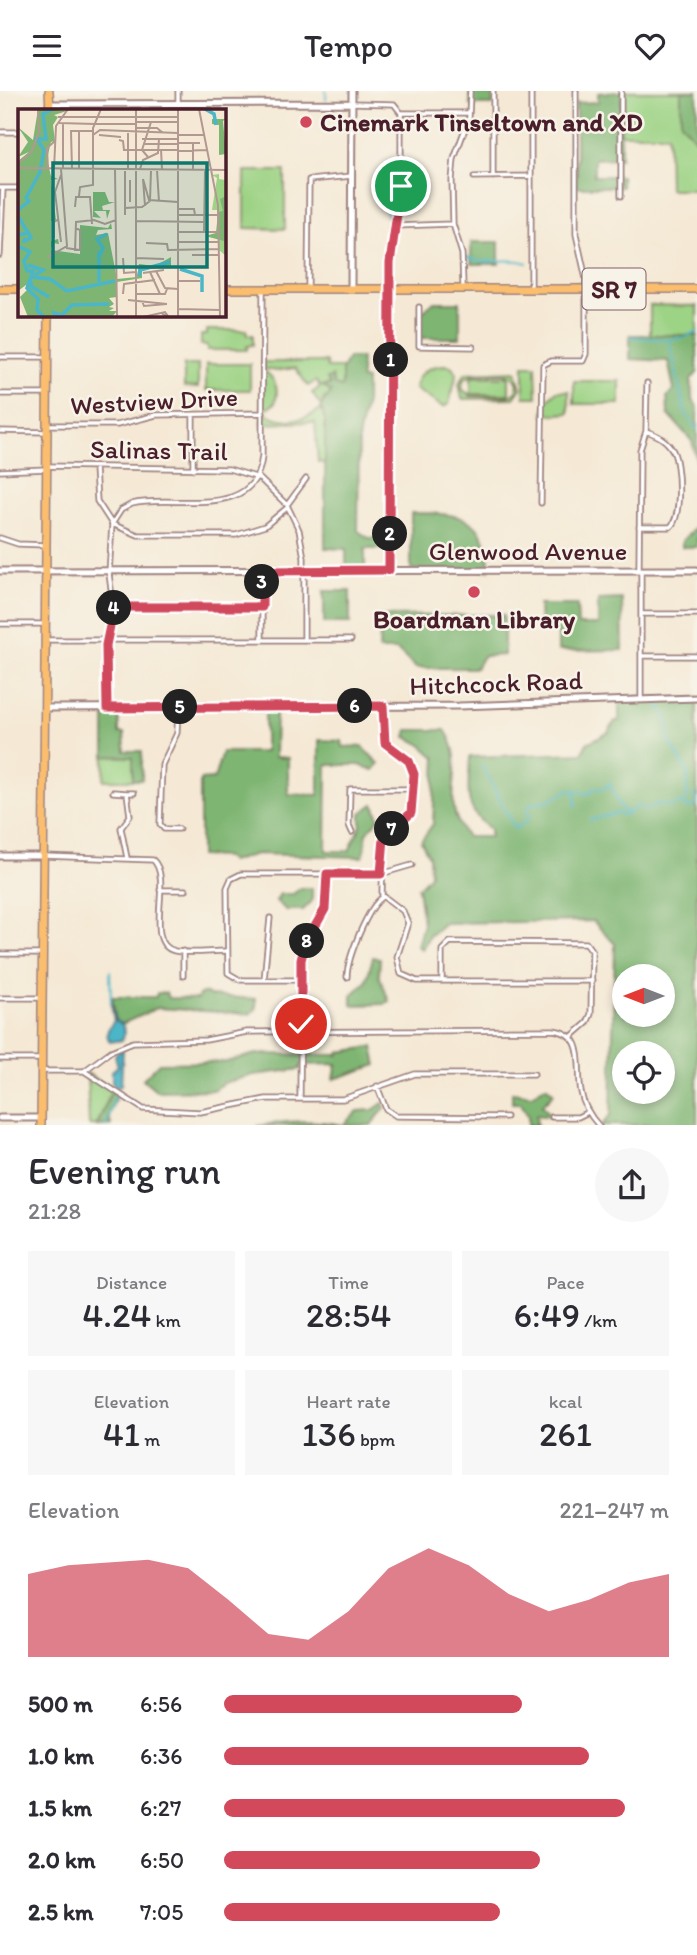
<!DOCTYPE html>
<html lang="en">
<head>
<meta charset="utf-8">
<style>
  body { margin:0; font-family:Itim,sans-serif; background:#f7f7f7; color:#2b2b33; height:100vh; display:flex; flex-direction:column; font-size:26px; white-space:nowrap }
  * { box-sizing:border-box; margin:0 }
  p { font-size:23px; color:#7c7c81 }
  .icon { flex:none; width:38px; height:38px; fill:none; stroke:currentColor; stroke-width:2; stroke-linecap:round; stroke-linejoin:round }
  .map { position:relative; height:1034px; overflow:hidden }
  .side { display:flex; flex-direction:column; background:#fff; flex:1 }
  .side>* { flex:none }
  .needle { width:46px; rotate:270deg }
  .buttons { position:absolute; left:612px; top:873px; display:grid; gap:14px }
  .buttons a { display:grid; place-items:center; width:63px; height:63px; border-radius:50%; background:#fff; box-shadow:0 4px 10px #0003; font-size:35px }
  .pin { position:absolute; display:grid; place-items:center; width:60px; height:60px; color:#fff; margin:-30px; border:4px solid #fff; border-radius:50%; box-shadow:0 2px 7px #0007 }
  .km { position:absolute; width:35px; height:35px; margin:-18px; border-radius:50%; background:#222; color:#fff; font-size:19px; line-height:35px; text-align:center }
  .round { display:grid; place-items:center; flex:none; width:74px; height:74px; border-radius:37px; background:#f7f7f7 }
  .headline { display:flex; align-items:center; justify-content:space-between; height:119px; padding:0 28px }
  h1 { font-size:38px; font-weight:600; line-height:52px }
  .figures { display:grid; grid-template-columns:repeat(3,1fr); gap:10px; height:119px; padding:7px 28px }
  .figures div { display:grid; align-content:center; border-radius:0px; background:#f7f7f7; text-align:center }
  .figures b { font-size:35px; font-weight:600 }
  .figures small { font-size:19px; font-weight:400 }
  .figures p { font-size:19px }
  .chart { height:196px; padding:14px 28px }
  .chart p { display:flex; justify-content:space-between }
  .chart svg { width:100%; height:126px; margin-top:7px; fill:#d1495b; opacity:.7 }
  ul { padding:0 28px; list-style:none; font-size:23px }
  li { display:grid; grid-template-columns:112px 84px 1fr; align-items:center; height:52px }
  li i { height:18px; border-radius:9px; background:#d1495b }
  header { display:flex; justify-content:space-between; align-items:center; height:91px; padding:0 28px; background:#fff; font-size:32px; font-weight:600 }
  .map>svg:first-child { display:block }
</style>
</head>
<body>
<header><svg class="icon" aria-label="menu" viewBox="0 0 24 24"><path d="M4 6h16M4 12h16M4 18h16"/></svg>Tempo<svg class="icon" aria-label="heart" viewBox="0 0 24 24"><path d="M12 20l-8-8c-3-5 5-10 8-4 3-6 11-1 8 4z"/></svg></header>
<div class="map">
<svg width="697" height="1035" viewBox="0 0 697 1035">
  <rect width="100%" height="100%" fill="#f7f3e8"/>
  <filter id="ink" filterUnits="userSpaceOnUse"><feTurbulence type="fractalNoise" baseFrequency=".0143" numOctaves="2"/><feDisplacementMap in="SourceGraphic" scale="14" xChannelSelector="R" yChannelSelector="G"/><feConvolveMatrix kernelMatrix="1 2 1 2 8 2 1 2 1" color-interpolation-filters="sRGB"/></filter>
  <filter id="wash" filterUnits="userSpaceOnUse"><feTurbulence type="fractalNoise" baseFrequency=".00686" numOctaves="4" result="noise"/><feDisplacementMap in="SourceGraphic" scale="28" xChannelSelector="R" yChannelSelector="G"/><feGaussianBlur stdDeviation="1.57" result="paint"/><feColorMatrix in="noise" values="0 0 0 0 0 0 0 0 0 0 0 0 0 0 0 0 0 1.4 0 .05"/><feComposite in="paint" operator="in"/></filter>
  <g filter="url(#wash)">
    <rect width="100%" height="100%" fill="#f5e9d5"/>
    <path fill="#9dd385" stroke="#747958" stroke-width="2" fill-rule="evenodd" d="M621,0H681V31L697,50V98H669L668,43H621Z
      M245,80H285V138L245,137Z
      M650,214L697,215V244H650Z
      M207,239H247V244H253V254L247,255V259H207V255L201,254V244H207Z
      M262,271H326L327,277H343L342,296L334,295L332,286L327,298L331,301L330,306L324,307L321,315L312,302L320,296L316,290L308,295L295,277L275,280L263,277Z
      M206,273H250V299H206Z
      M184,274H198V297L184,296Z
      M444,274L451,275L457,282L449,313L443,316L415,298C416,282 429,275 444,274Z
      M524,274H536L537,306H524Z
      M516,280L521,297L514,307L462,308L459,292L466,282ZM508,283L515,287L518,293L516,301L509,305H471L462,298L463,289L471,284Z
      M266,281C276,289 279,300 275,312L265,319L263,318V283Z
      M471,286H509V303H471Z
      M574,290H620V313H574Z
      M557,300H569V322L544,324L546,310Z
      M321,318L325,329V372L318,371L315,331L262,333L263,325L267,323C286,333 304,330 321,318Z
      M105,665L133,666V689H104Z
      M87,982L112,998L97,1034H89Z"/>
    <path fill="#7eb572" stroke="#646a4e" stroke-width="2" fill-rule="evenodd" d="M470,0H493V14H470Z
      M681,0H697V50L681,31Z
      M621,1V67L594,68V85H621V96H576V12L598,11V2Z
      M471,151H499V173H471Z
      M434,211H460V247H420V223Z
      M630,244H697V282L691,289L692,307L697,316V371L692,350L668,323L667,306L674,299L668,270L630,268Z
      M348,267H361V288L366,289V311L359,343L358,440L369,447H390L389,458H365V479L346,480V458L325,457V329L321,315L331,301L322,295L330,294L327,288L332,286L334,294L342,296V279Z
      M411,422C458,422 490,424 489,479H411Z
      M697,435V456H682V450Z
      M324,500H350V532H324Z
      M622,508L623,559L558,560V542L540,536L539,514H577L578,534H598V509Z
      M504,524V564L483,565L476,577H416L397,559H379L381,525Z
      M619,607H697V1034H602L611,1023L615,853L593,830L444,832L429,845L422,858L417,855L423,832L418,797L430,784L429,765L421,750L433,733L436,667L419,652L406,646L408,639H445C471,677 436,707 467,746H490V738C461,716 469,698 470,666L582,662L587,652L608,642L615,630H619ZM625,886H663V924H625ZM625,962H663V1001H625Z
      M265,616H276L275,666L288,667V703L319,704V649L342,650L343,656L362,655L379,673L374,679L359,674H327L326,760H349L361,734V722L374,713L379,727L367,742L363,766L256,763L230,771L226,766L200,765V689L214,688L222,661H265Z
      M105,617H119V642H124L125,660H142V689H133V666L105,665Z
      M301,797H312V810L303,819H286L276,810L280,803H293Z
      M373,866L380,867L379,884L389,910L384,913L352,914V904L366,891Z
      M157,902H166L168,907L198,908L199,904L205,902L210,905L256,908V918L250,923L157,917L122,933L116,931L112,906H156Z
      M373,956L377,974L334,988L337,973L301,974V978L253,984L223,992L214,999L157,1000L143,988L159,972L227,971L256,963L339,964L340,961Z
      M546,995L554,1002L542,1014L552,1026L536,1024L537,1034H528V1025L521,1012H512V1001L532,1004Z
      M112,998L117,1003L109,1024L111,1034L97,1035Z
      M383,1012L385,1017L371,1034L257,1035C284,1029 316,1029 343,1034L358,1020L373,1019Z"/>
    <path fill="#4bb6c8" stroke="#4a6a7a" stroke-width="2" d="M111,912L116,930L122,933L125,941L122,949L110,951C104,941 109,937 114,930Z
      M123,959L121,994L117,997L112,992V980L118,975L115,965L118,960Z"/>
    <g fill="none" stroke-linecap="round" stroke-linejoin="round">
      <path stroke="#4bb6c8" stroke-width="2" d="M326,9V0
        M379,101L391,133
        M465,165C486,176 506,165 527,172
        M556,191L583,192
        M631,246L669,249L686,246L697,240
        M669,249L685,322L697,338
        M696,443L697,444
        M659,614L667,627L669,649L688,682L686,715
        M482,674L515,738L529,728L528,717L531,713L550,709L571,698L588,703L593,698L606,697L609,691L621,717L629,722
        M575,699L576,715
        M694,702L696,714
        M590,729L617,722L626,724L639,714L647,719L658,713L672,715L679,711L688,718L697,714
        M110,880L111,912
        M106,1035L115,1005"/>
    </g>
  </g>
  <g filter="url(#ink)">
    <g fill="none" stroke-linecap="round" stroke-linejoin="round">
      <g stroke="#a08480" stroke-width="7">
        <path id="minor" d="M493,0V86
          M531,0V196
          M178,12V0
          M352,12L394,13L401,22
          M401,22H469
          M0,41H19
          M474,86L531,85
          M0,97H19
          M621,105V0
          M395,135L452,133
          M0,164L3,97
          M463,196L462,163L453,133L452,89L454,68L469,27L470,0
          M308,197L309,89L352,85
          M390,197V168L401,95V22
          M263,198L262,365C256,432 172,402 132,413L121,419L112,433L138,444H236L265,435L288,416
          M419,216V255L473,256
          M0,266H47
          M0,303H47
          M47,334H117L156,324L263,322
          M0,340L47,341
          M47,375L229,378L259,387L287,414L299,439L304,467V549
          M95,377L97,410L112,433L109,483L114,520L106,554V617
          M193,378V324
          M0,380L47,378
          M541,412L543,274L551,270H583L586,263V188L576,143V0
          M287,414L306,388
          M639,436H670C682,428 680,373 673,360C667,349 658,344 646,340
          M0,447L18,453L46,454
          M639,479L640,359L646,340L647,292
          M114,516H262
          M641,523H697
          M0,533H43
          M45,549H351
          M262,549V480
          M641,565H697
          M641,607V479
          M383,615L385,652L412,675L411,722L383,749L382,804L403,820L408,832L397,866L401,883L417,890H592
          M178,616L177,642L162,674L160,733L164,738H179
          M113,701L127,702L130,725L121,737L127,767
          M127,702H134
          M352,741L349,734L350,698H414
          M44,765L153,769C174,788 142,853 175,860C191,863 210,860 226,860
          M160,799H186
          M0,863H42
          M183,885V860
          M347,886C347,868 368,815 383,806
          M264,889L270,827
          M300,889H240L228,882L227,797L231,788L241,783H381L412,774
          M442,890V859L450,851L586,852L592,860L591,923L587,932L571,946
          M0,907H42
          M0,968H40
          M42,980H84
          M84,980L111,960L133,951L206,949L247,941L553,939C588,943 576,977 581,1001C583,1014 590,1025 599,1035
          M84,980L143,1018L200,1021L266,1008H343L415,983H534
          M377,995L386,1018L396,1025L506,1026
          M300,1008L301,869L305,853L325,818L327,783
          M552,1026H578L588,1021"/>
      </g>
      <g stroke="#a08480" stroke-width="9">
        <path id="tertiary" d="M49,13L352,12
          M351,198L352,0
          M389,479L391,198
          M0,480L697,479
          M45,617L459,615L697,607
          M0,765H43
          M0,1027H41"/>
      </g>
      <g stroke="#a08480" stroke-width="10">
        <path id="primary" d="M49,0L50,19
          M0,198H19
          M224,198H697
          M41,1035L48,224"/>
      </g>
      <use href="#minor" stroke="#fff" stroke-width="3.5"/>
      <use href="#tertiary" stroke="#fff" stroke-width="5"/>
      <use href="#primary" stroke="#fbbe6e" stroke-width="7"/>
    </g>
  </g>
  <g fill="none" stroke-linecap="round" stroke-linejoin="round" filter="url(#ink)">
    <g stroke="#fff" stroke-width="14">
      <path id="route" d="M301,933V869L305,853L325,818L327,783H381L384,747L411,722L414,683L409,670L385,652L383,615L107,617L106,554L114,516H262V480L389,479L390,172L401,95"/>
    </g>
    <use href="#route" stroke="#d1495b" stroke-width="9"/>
  </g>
  <g fill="#d1495b" stroke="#f7f3e8" stroke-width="2.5">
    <circle cx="306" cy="31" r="7"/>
    <circle cx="474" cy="501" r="7"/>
  </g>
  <g text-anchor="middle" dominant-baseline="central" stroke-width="5" stroke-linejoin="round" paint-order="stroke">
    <rect fill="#f7f3e8" stroke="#7e5f64" stroke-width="2" x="582.5" y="177.5" width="63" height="41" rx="5"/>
    <g font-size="24" font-weight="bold" fill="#4a1f2b">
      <text x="614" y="198">SR 7</text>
    </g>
    <g font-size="26" font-weight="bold" fill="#4a1f2b" stroke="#f7f3e8" text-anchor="start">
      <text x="320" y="31">Cinemark Tinseltown and XD</text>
      <text x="474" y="528" text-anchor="middle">Boardman Library</text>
    </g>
    <g font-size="26" fill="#4a1f2b" stroke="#f7f3e8">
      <text transform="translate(154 310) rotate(-3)">Westview Drive</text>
      <text transform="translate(159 359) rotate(1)">Salinas Trail</text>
      <text x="528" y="460">Glenwood Avenue</text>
      <text transform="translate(496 592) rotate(-2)">Hitchcock Road</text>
    </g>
  </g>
  <g transform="translate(18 18)">
    <rect width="208" height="208" fill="#f5e9d5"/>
    <path d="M201,65V70L208,71V147L201,141L199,101H194L199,69L194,66Z" fill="#9dd385"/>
    <path d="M20,0L49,2L36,6L40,8L35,16L37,32L33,33L29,50L33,67L40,70L33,71L38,111L33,112V132L40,130L41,135L35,134L33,141L62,145V116L90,119L93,114L94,120L80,121L78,126L90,124L99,170L119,168L121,155L137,157L153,148V159L130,160L124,162V169L99,173V188L91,189L96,195L91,198L96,199L91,202H99L94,208H10L2,188L10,180L8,176L0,182V52L11,43L0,48L10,33L0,18L15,31ZM194,10H208L205,12L208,45L201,46V16L194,15ZM75,83H87L91,93H97L84,97L85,101H92L89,110L88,102H76L83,109L75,108ZM208,87L206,93L208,156L206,132L187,127L198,124L200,103L205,102L202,90Z" fill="#7eb572"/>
    <path fill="none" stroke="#4bb6c8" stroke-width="3.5" d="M187,0L196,5L198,16M0,101L11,92L8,89L22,63L26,41L19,30H28L25,5L35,0M0,107L10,124L0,126M8,129L5,133L13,129L9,121M0,137L12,143L6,152L9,162H15L9,179L20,190L19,201L26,208M81,142V173M82,146L85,139L79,130L89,125M10,156L25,161L17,166M162,160L184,167V183M121,167L122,161L152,153M14,168L32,170L49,182L97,172M12,171L14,178L31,188M37,208L36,204L44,206L54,196L91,195"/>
    <path fill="none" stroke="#b19891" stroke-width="2" d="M109,0H181M118,0V208M160,0V208M181,0L200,96L202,208M40,8H160M118,13H160M41,14L77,15M45,14V60M77,15H118M118,19H139L145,24M61,22V60M110,24V60M75,26L82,21L160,24M81,26L103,28M160,26H186M124,30H160M101,31L105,32L106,41H160M160,34H182M125,35H160M143,40L144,61M160,42L189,41M130,48L124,41L133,13M0,54L13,44L21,23L20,0M0,59L209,61M30,60L29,39L37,32M36,60L38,17L50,0M54,60L53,22H75M97,60L99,208M107,60V106M122,60L125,51L140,44L141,30M139,61L141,93M175,61V34M125,70L131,91L160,93M125,70L127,97M61,87L62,78L75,76V19L83,0M112,93V71M57,98L58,88H72L74,115M107,99L124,98L132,92L133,61M160,100H176L177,106M160,106H200M118,112L186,113M160,123H201M186,124L187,61M36,129V113L41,110M43,133L37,83L43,66M160,133H201M128,134L149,135L150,141L201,140M48,139L62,141V121L57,119M57,142L58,113L76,111L87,115L98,111M174,146H201M30,148L49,137L43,60M105,149L106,164L118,163M118,149L146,150M138,162L147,179L160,180M132,163L142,185M125,164L146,161M160,172H182M105,185L106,175L137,171M118,185H147L149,180M110,191L149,195M124,192L126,197L149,195M160,200L202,201M125,208L147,203L150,207L144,205"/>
    <path fill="#0f766e" fill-opacity="0.15" stroke="#0f766e" stroke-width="3.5" d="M35,54H189V158H35Z"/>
    <rect width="208" height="208" fill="none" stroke="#4a1f2b" stroke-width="3.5"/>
  </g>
</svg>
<div class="buttons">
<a><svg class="needle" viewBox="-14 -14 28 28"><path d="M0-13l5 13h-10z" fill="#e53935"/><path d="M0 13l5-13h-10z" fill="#7c7c81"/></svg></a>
<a><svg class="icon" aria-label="locate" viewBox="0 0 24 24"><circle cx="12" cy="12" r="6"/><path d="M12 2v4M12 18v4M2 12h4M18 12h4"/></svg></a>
</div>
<div class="pin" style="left:401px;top:95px;background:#1e9e55"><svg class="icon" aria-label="arrive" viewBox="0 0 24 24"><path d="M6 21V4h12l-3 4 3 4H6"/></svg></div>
<div class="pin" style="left:301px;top:933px;background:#d93025"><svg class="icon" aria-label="check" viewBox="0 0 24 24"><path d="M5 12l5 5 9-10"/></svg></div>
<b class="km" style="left:391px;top:269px">1</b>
<b class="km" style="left:390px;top:443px">2</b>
<b class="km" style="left:262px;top:491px">3</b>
<b class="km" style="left:114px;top:517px">4</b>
<b class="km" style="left:180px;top:616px">5</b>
<b class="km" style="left:355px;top:615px">6</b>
<b class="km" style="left:392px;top:738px">7</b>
<b class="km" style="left:307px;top:850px">8</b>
</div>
<section class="side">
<div class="headline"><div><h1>Evening run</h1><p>21:28</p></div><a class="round"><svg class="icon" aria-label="share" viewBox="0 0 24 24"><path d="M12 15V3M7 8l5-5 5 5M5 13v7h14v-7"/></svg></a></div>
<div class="figures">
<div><p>Distance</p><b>4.24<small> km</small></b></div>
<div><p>Time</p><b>28:54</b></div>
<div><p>Pace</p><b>6:49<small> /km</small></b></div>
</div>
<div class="figures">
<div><p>Elevation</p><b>41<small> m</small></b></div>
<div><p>Heart rate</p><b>136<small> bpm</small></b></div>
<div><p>kcal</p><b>261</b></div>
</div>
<div class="chart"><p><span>Elevation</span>221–247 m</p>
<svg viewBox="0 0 160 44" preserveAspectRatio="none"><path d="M0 44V15L10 12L20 11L30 10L40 13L50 24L60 36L70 38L80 28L90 13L100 6L110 12L120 22L130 28L140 24L150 18L160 15V44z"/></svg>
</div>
<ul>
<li><b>500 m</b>6:56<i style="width:67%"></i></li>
<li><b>1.0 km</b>6:36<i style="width:82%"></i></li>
<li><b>1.5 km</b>6:27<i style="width:90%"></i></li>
<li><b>2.0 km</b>6:50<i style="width:71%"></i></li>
<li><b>2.5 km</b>7:05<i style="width:62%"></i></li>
</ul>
</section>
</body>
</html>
